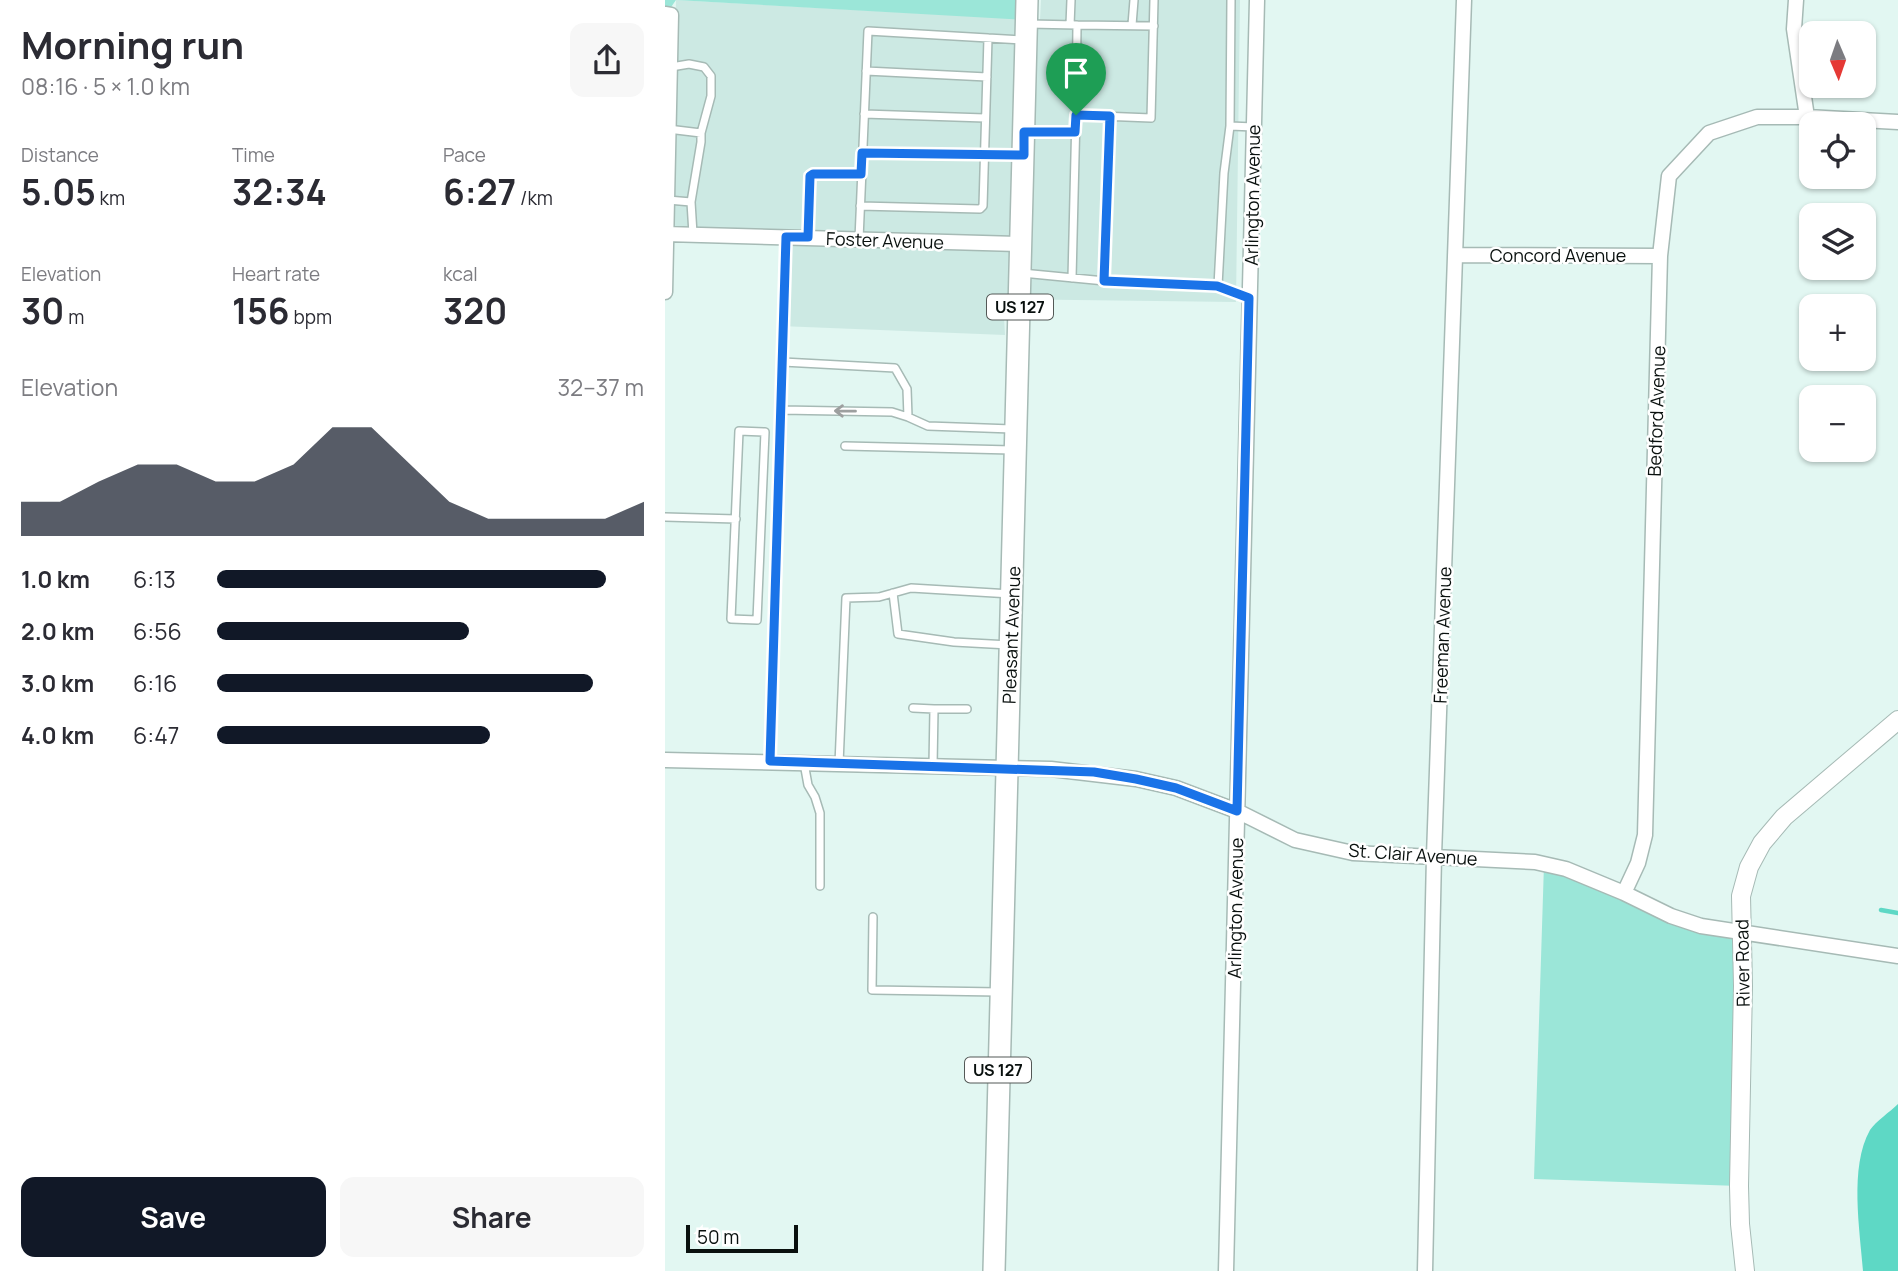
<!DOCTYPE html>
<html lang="en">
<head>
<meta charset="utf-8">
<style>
  body { margin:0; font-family:Manrope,sans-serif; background:#f7f7f7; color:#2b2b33; height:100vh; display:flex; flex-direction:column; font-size:26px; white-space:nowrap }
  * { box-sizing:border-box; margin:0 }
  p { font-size:23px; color:#7c7c81 }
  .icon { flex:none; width:38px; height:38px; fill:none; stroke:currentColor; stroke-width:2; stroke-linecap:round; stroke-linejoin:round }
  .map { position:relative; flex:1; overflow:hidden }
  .panel { display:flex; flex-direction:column; background:#fff; width:665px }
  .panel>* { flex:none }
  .needle { width:46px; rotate:178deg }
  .controls { position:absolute; left:1134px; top:21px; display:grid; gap:14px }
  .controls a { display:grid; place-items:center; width:77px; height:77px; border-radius:14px; background:#fff; box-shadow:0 2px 5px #0004; font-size:35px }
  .scale { position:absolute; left:21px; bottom:18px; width:112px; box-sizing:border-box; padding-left:7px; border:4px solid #09100e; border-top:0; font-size:19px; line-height:24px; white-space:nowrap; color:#09100e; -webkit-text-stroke:5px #fff; paint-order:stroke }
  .pin { position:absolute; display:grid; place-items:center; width:60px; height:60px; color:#fff; margin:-72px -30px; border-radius:50% 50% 50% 0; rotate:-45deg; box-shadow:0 0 7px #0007 }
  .pin .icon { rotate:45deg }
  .round { display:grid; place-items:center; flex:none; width:74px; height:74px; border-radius:14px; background:#f7f7f7 }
  .overview { display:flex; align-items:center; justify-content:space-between; height:119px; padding:0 21px }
  h1 { font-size:38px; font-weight:700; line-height:52px }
  .figures { display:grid; grid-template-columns:repeat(3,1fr); gap:10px; height:119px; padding:7px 21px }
  .figures div { display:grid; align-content:center }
  .figures b { font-size:35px; font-weight:700 }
  .figures small { font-size:19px; font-weight:400 }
  .figures p { font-size:19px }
  .chart { height:196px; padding:14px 21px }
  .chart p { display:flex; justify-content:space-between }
  .chart svg { width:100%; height:126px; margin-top:7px; fill:#111827; opacity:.7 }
  .cta { display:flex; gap:14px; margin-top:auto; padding:14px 21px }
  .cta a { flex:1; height:80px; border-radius:14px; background:#111827; color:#fff; font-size:28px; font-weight:700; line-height:80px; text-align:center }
  .cta a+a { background:#f7f7f7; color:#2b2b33 }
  ul { padding:0 21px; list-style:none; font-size:23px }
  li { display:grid; grid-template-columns:112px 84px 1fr; align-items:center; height:52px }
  li i { height:18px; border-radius:9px; background:#111827 }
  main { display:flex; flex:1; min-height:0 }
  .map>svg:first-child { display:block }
</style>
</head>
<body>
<main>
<section class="panel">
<div class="overview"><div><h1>Morning run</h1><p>08:16 · 5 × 1.0 km</p></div><a class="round"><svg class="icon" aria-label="share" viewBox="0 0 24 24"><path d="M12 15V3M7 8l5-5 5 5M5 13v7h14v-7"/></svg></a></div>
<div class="figures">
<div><p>Distance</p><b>5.05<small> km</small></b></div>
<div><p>Time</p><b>32:34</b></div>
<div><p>Pace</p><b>6:27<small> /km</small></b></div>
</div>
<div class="figures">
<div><p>Elevation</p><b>30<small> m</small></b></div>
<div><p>Heart rate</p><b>156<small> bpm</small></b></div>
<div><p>kcal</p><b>320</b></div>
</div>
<div class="chart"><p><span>Elevation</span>32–37 m</p>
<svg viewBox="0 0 160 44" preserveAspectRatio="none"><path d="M0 44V32L10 32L20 25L30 19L40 19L50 25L60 25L70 19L80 6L90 6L100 19L110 32L120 38L130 38L140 38L150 38L160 32V44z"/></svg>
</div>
<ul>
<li><b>1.0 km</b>6:13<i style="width:91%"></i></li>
<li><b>2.0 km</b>6:56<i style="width:59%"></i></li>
<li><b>3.0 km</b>6:16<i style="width:88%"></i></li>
<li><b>4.0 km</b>6:47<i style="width:64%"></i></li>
</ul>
<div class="cta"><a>Save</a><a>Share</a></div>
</section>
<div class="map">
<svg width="1233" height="1271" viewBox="0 0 1233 1271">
  <rect width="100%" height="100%" fill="#e2f7f2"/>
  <path fill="#cce9e3" d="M11,0L375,20L376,0H575L571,302L338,299L340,335L115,326L117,234L7,231Z"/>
  <path fill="#9be6d8" d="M0,0H363L362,20L11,0L4,10L0,9Z
    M879,864L1076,933L1074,1186L869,1179Z"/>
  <path fill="#5ed8c5" d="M1233,1104V1271H1198C1195,1230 1184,1167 1205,1130C1211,1121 1225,1112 1233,1104Z"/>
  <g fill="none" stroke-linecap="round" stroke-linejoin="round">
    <path stroke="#5ed8c5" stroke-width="4.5" d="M1216,910L1233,913"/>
    <g stroke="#a6bab5" stroke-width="10">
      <path id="service" d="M364,24L412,25L411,115L486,118L489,0
        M405,25L406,0
        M412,25L489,26
        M467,25L469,0
        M6,67L24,64L39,67L46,76V96L36,133
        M201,71L322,77
        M199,114L320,118
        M565,126L566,0
        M362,132H410
        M197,153L354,155
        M3,200L26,202L36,142V133L3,129
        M26,202L28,234
        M195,206L315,209L318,206L323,38
        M143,237L145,176L148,174H196
        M194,239L203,31L359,40
        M357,273L471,284L553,286L584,297
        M407,278L411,115
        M439,281L445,116
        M553,286L559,173L565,126L589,127
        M118,362L230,368L242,389L243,417L263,426L347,429
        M117,410L227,412L243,417
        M74,431L100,432L92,620L66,619Z
        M180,446L347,450
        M0,517L71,519
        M228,593L233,634L289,642L344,645
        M248,708L269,709L268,766
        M269,709H302
        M105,761L121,238
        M139,763L143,785L150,797L155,813V886
        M174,764L181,598L214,597L246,588L346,594
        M208,917L207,990L334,992"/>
    </g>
    <g stroke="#a6bab5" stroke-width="17">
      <path id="minor" d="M1131,0L1129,29L1142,117
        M0,14L6,15L0,292
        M0,234L357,244
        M790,255L995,256
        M0,760L386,769L471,779L511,788L572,811L630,840L688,853L870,862L901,869L959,893L1006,916L1036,926L1233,956
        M959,893L973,863L980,835L995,256L1004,176L1044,133L1092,117H1142L1233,122
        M561,1271L592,0
        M760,1271L769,856L799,0"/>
    </g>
    <g stroke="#a6bab5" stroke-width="20">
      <path id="tertiary" d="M1080,1271L1075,1224L1074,1186L1078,986L1076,896L1084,867L1097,843L1119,817L1233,720"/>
    </g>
    <g stroke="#a6bab5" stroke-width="24">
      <path id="primary" d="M329,1271L362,0"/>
    </g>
    <use href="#service" stroke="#fff" stroke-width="7"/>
    <use href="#minor" stroke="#fff" stroke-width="14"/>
    <use href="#tertiary" stroke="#fff" stroke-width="18"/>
    <use href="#primary" stroke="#fff" stroke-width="21"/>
  </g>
  <defs><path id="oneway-shaft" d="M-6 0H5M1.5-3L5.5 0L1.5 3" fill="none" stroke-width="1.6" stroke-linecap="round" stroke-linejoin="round" transform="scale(1.75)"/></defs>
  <use stroke="#9d9f9f" href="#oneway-shaft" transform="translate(180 411) rotate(-179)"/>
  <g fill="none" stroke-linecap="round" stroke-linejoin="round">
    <g stroke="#fff" stroke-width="14">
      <path id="route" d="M411,115L445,116L439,281L552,286L584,298L572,811L511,788L471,779L429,772L105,761L121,237H143L145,176L148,174H196L197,153L359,155V132H410Z"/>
    </g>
    <use href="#route" stroke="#1a73e8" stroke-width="9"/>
  </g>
  <g text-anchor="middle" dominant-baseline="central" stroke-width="5" stroke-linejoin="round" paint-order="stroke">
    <g fill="#fff" stroke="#535856" stroke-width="2">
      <rect x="322" y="294.5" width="66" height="25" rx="5"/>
      <rect x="300" y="1057.5" width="66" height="25" rx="5"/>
    </g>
    <g font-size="16" font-weight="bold" fill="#09100e">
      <text x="355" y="307">US 127</text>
      <text x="333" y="1070">US 127</text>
    </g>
    <g font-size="18" fill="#09100e" stroke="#fff">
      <text transform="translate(587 195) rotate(-89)">Arlington Avenue</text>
      <text transform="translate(220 240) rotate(2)">Foster Avenue</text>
      <text x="893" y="255">Concord Avenue</text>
      <text transform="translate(991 411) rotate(-88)">Bedford Avenue</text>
      <text transform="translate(346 635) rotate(-88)">Pleasant Avenue</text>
      <text transform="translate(777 635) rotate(-88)">Freeman Avenue</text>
      <text transform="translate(748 854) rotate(4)">St. Clair Avenue</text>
      <text transform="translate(570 908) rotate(-89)">Arlington Avenue</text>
      <text transform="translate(1077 963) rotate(-91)">River Road</text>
    </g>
  </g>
</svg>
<div class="controls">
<a><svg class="needle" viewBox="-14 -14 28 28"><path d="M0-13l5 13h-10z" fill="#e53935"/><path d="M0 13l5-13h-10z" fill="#7c7c81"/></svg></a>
<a><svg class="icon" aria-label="locate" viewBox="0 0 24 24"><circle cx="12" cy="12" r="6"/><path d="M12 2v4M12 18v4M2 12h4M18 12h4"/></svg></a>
<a><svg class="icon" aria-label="layers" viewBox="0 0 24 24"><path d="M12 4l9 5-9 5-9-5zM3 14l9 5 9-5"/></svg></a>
<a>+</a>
<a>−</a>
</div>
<div class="scale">50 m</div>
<div class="pin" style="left:411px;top:115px;background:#1e9e55"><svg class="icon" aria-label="arrive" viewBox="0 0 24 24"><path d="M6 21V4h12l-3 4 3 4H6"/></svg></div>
</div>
</main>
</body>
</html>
